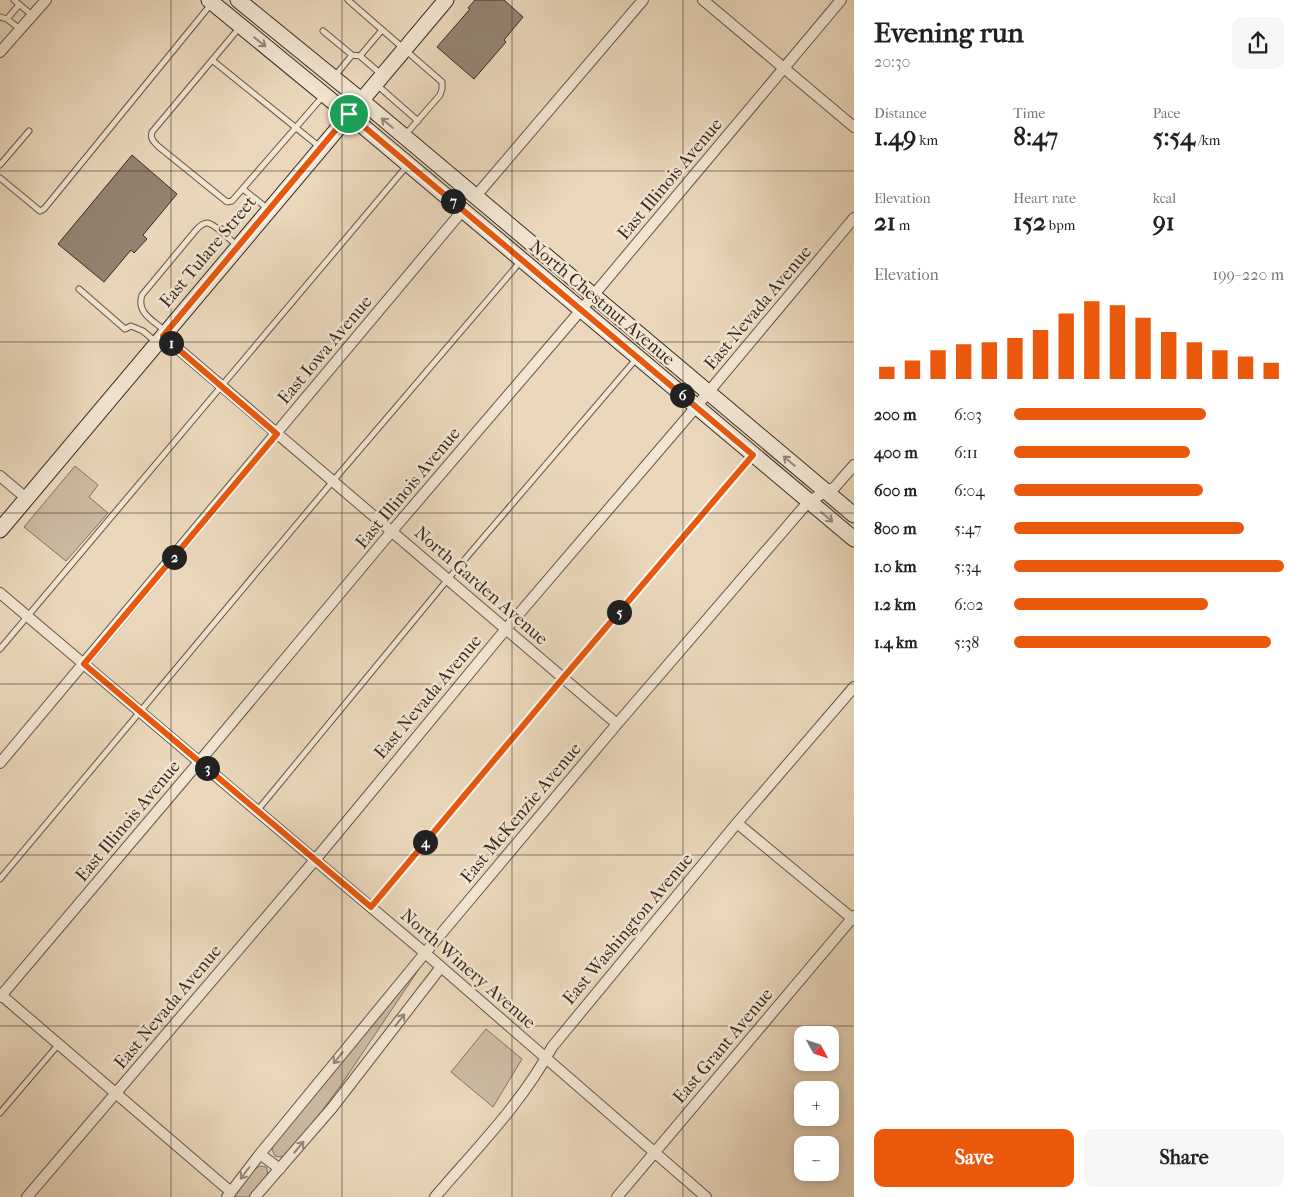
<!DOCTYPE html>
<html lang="en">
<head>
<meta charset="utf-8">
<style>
  body { margin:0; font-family:"IM FELL French Canon",serif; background:#f6f6f6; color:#222; height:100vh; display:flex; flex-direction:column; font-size:19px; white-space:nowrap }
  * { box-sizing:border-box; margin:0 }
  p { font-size:16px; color:#767676 }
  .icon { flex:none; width:28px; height:28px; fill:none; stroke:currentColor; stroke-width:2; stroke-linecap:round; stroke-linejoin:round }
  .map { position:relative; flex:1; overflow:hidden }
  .side { display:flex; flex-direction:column; background:#fff; width:450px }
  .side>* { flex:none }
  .needle { width:32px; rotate:130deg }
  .fabs { position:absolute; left:794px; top:1026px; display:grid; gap:10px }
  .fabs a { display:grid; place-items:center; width:45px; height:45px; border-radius:10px; background:#fff; box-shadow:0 2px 8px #0003; font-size:25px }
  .pin { position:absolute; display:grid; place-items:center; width:42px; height:42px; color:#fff; margin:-21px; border:2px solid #fff; border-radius:50%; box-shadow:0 1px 5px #0007 }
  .km { position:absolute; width:25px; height:25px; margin:-12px; border-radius:50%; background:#222; color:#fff; font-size:14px; line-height:25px; text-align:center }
  .round { display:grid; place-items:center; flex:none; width:52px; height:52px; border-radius:10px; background:#f6f6f6 }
  .summary { display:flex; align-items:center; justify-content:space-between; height:85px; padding:0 20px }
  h1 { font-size:28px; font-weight:700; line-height:38px }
  .stats { display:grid; grid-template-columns:repeat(3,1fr); gap:8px; height:85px; padding:5px 20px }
  .stats div { display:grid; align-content:center }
  .stats b { font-size:25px; font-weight:700 }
  .stats small { font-size:14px; font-weight:400 }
  .stats p { font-size:14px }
  .chart { height:140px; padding:10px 20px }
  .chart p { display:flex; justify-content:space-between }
  .chart svg { width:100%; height:90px; margin-top:5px; stroke:#ea580c; stroke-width:6 }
  .primary-button { display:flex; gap:10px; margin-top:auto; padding:10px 20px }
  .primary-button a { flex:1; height:58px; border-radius:10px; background:#ea580c; color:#fff; font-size:20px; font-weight:700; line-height:58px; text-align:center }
  .primary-button a+a { background:#f6f6f6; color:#222 }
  ul { padding:0 20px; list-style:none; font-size:16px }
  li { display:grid; grid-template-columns:80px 60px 1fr; align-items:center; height:38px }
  li i { height:12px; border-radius:6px; background:#ea580c }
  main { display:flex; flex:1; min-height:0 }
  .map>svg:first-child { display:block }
</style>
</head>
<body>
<main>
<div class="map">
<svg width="854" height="1197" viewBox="0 0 854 1197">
  <rect width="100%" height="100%" fill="#ebd8bc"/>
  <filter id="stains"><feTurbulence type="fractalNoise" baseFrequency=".004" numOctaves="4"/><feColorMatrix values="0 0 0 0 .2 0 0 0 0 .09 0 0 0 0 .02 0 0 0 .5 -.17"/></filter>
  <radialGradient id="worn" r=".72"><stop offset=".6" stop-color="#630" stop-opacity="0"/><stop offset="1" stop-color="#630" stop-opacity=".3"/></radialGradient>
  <path fill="#ccbaa2" stroke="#807262" d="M75,466L98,485L89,497L108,513L66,561L24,527Z
    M419,969L341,1085L318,1116L286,1155L280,1157L275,1156L272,1150L273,1144Z
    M486,1029L522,1059L493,1107L451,1072Z
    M260,1166L266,1167C272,1178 258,1189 251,1197H234L255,1169Z"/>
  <path fill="#948473" stroke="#352a23" d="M475,0H504L523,17L504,40L506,42L474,79L437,47L470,9L468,8Z
    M132,155L177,194L143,235L147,239L134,253L131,250L104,282L58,244Z"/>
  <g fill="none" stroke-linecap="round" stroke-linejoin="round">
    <g stroke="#625649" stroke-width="7">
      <path id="lane" d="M14,0L32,15
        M348,0L442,82V89L440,95L406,134
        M0,17L7,19L20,29
        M7,19L19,5
        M239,28L152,132C150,139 154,142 159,147L227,202L232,201L324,95
        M323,31L352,55L360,56L382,30
        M360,56L382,75
        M212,60L321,148
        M335,76L352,55
        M377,85L418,121
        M0,165L29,131
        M0,178L40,211L44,209L212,3
        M243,189L268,209
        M79,289L125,329L131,326L143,331L156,342
        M165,331C153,320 136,313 142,295L196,230C199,227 202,223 207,223C214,223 231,241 238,246
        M0,649L406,167
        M257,811L448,579L637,358
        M0,879L333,481L521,261
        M371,907L563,678L753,455
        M0,1113L58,1045"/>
    </g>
    <g stroke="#625649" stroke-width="12">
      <path id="street" d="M703,0L854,127
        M0,52L46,0
        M475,197L643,0
        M163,336L617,724
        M0,476L26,498
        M0,593L425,953L706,1197
        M0,763L463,210
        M737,823L854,920
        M0,994L231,1192
        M0,997L199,762L392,531L581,310L841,0
        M260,1154L280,1169
        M27,1197L315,860L506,629L696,407L854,218
        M227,1197L260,1154L425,953L617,724L809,501L835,487L854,465
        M255,1197L332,1108L441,967
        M435,1197C476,1149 522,1103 552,1047L737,823L854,687
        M617,1197L854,916"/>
    </g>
    <g stroke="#352a23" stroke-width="17">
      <path id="secondary" d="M209,0L365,128L854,539
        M238,0L361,100L854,515
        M0,530L446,0"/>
    </g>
    <use href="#lane" stroke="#f2e6d3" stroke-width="5"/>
    <use href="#street" stroke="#f2e6d3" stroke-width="10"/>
    <use href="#secondary" stroke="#f2e6d3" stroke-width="15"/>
  </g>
  <defs><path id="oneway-shaft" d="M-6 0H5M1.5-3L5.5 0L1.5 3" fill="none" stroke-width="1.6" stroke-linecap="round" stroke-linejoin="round" transform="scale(1.25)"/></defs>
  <g stroke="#94887b">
    <use href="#oneway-shaft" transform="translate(260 42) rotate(39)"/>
    <use href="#oneway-shaft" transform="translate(387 123) rotate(-140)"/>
    <use href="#oneway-shaft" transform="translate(789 461) rotate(-140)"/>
    <use href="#oneway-shaft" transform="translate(827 517) rotate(40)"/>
    <use href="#oneway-shaft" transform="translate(400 1020) rotate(-52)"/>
    <use href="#oneway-shaft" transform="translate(338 1058) rotate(129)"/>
    <use href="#oneway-shaft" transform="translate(299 1147) rotate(-50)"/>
    <use href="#oneway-shaft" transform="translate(245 1173) rotate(127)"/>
  </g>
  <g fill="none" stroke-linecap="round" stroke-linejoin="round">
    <g stroke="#fff" stroke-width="10">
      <path id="route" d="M349,114L753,455L563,678L371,907L84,664L277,434L163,336Z"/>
    </g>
    <use href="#route" stroke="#ea580c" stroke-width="6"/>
  </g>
  <path fill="none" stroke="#352a23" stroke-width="1" stroke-opacity="0.55" d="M171,0V1197M342,0V1197M512,0V1197M683,0V1197M0,171H854M0,342H854M0,513H854M0,684H854M0,855H854M0,1026H854"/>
  <g text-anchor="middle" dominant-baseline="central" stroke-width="5" stroke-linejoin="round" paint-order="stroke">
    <g font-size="18" fill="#352a23" stroke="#f2e6d3">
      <text transform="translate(670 179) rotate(-50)">East Illinois Avenue</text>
      <text transform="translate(208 252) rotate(-50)">East Tulare Street</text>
      <text transform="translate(602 303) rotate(40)">North Chestnut Avenue</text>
      <text transform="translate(758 308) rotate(-50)">East Nevada Avenue</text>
      <text transform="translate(325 350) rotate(-50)">East Iowa Avenue</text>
      <text transform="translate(408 488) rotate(-50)">East Illinois Avenue</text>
      <text transform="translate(481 586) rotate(41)">North Garden Avenue</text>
      <text transform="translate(428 697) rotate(-50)">East Nevada Avenue</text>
      <text transform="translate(521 813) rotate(-50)">East McKenzie Avenue</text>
      <text transform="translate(128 821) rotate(-50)">East Illinois Avenue</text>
      <text transform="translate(628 929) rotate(-50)">East Washington Avenue</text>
      <text transform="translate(468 969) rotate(41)">North Winery Avenue</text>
      <text transform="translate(168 1007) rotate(-50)">East Nevada Avenue</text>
      <text transform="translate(723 1046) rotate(-50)">East Grant Avenue</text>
    </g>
  </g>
  <rect width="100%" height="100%" filter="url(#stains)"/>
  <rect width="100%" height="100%" fill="url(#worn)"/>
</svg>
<div class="fabs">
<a><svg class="needle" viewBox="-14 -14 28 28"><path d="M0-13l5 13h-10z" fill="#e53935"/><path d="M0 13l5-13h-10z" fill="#767676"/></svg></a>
<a>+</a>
<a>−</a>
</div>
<div class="pin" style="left:349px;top:114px;background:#1e9e55"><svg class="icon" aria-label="arrive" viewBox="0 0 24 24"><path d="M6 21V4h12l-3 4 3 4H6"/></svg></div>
<b class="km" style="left:171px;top:343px">1</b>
<b class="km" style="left:174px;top:557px">2</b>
<b class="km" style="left:207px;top:768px">3</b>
<b class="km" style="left:425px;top:842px">4</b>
<b class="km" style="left:619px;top:612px">5</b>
<b class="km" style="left:682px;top:395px">6</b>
<b class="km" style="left:453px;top:201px">7</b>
</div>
<section class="side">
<div class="summary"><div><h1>Evening run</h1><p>20:30</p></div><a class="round"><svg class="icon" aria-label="share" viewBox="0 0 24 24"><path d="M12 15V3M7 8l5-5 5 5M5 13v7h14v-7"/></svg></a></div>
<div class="stats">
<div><p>Distance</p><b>1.49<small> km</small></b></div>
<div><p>Time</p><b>8:47</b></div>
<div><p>Pace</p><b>5:54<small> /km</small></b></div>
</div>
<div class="stats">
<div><p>Elevation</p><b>21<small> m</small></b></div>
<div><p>Heart rate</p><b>152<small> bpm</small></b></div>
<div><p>kcal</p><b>91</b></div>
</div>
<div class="chart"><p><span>Elevation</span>199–220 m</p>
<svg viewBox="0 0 160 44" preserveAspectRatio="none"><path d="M5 44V38M15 44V35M25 44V30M35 44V27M45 44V26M55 44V24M65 44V20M75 44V12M85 44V6M95 44V8M105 44V14M115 44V21M125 44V26M135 44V30M145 44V33M155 44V36"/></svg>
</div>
<ul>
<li><b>200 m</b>6:03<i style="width:71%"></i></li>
<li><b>400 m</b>6:11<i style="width:65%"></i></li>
<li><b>600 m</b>6:04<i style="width:70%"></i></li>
<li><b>800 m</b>5:47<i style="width:85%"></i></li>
<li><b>1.0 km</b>5:34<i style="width:100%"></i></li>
<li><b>1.2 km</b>6:02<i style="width:72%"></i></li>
<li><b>1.4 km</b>5:38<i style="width:95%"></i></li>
</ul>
<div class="primary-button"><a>Save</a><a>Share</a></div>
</section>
</main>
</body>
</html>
